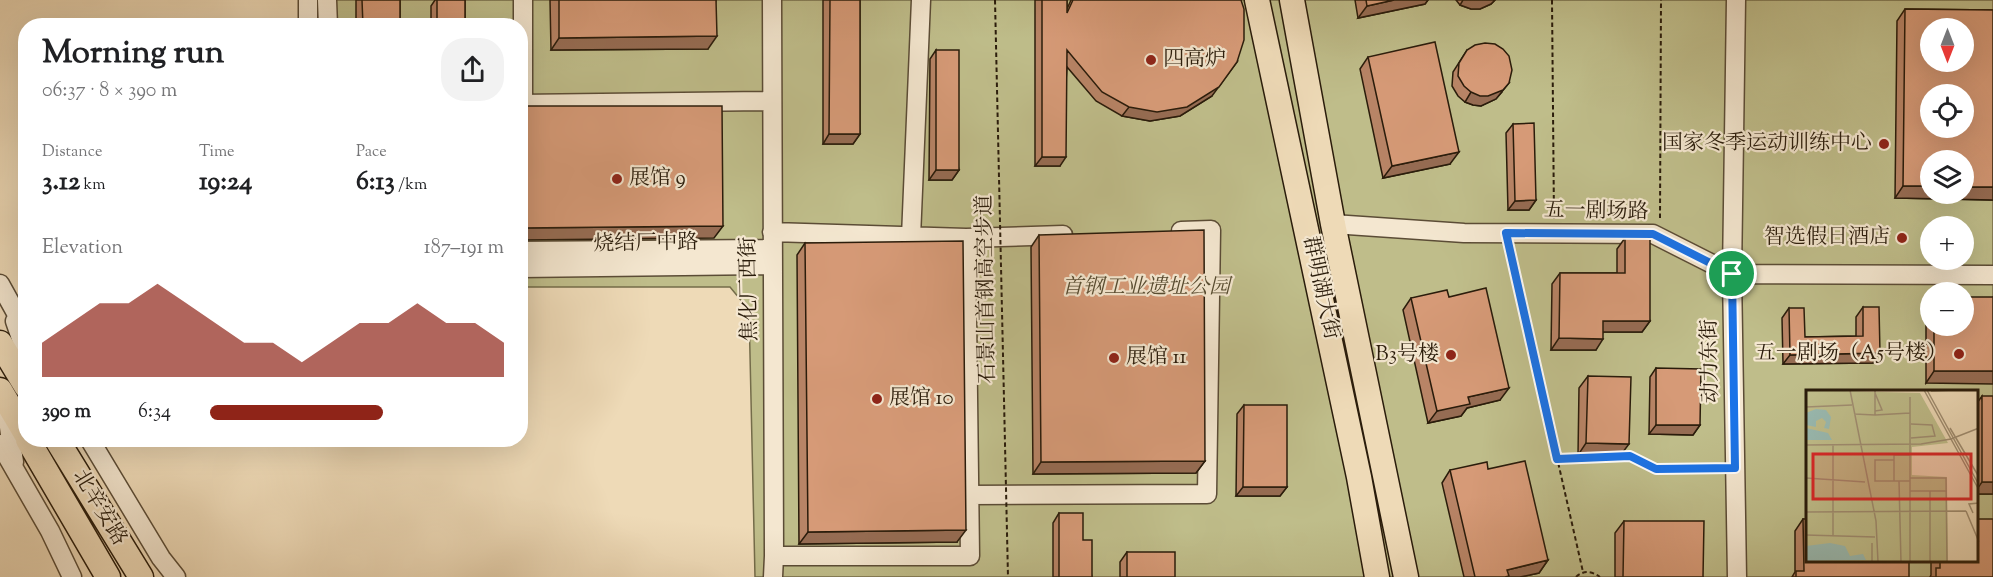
<!DOCTYPE html>
<html lang="en">
<head>
<meta charset="utf-8">
<style>
  body { margin:0; font-family:"Sorts Mill Goudy","Noto Serif SC",serif; background:#f2f2f2; color:#202124; height:100vh; display:flex; flex-direction:column; font-size:22px; white-space:nowrap }
  * { box-sizing:border-box; margin:0 }
  p { font-size:20px; color:#757577 }
  .icon { flex:none; width:33px; height:33px; fill:none; stroke:currentColor; stroke-width:2; stroke-linecap:round; stroke-linejoin:round }
  .map { position:relative; flex:1; overflow:hidden }
  .sheet { position:absolute; left:18px; top:18px; width:510px; height:429px; display:flex; flex-direction:column; background:#fff; border-radius:24px; box-shadow:0 6px 24px #0002 }
  .sheet>* { flex:none }
  .needle { width:39px; rotate:180deg }
  .controls { position:absolute; left:1920px; top:18px; display:grid; gap:12px }
  .controls a { display:grid; place-items:center; width:54px; height:54px; border-radius:50%; background:#fff; box-shadow:0 6px 24px #0002; font-size:30px }
  .pin { position:absolute; display:grid; place-items:center; width:51px; height:51px; color:#fff; margin:-26px; border:3px solid #fff; border-radius:50%; box-shadow:0 2px 6px #0007 }
  .round { display:grid; place-items:center; flex:none; width:63px; height:63px; border-radius:24px; background:#f2f2f2 }
  .summary { display:flex; align-items:center; justify-content:space-between; height:102px; padding:0 24px }
  h1 { font-size:33px; font-weight:700; line-height:45px }
  .metrics { display:grid; grid-template-columns:repeat(3,1fr); gap:9px; height:102px; padding:6px 24px }
  .metrics div { display:grid; align-content:center }
  .metrics b { font-size:26px; font-weight:700 }
  .metrics small { font-size:16px; font-weight:400 }
  .metrics p { font-size:16px }
  .chart { height:168px; padding:12px 24px }
  .chart p { display:flex; justify-content:space-between }
  .chart svg { width:100%; height:108px; margin-top:6px; fill:#8f2418; opacity:.7 }
  ul { padding:0 24px; list-style:none; font-size:20px }
  li { display:grid; grid-template-columns:96px 72px 1fr; align-items:center; height:45px }
  li i { height:15px; border-radius:8px; background:#8f2418 }
  .map>svg:first-child { display:block }
</style>
</head>
<body>
<div class="map">
<svg width="1993" height="577" viewBox="0 0 1993 577">
  <rect width="100%" height="100%" fill="#eedab7"/>
  <filter id="stains"><feTurbulence type="fractalNoise" baseFrequency=".00333" numOctaves="4"/><feColorMatrix values="0 0 0 0 .2 0 0 0 0 .09 0 0 0 0 .02 0 0 0 .5 -.17"/></filter>
  <radialGradient id="worn" r=".72"><stop offset=".6" stop-color="#630" stop-opacity="0"/><stop offset="1" stop-color="#630" stop-opacity=".3"/></radialGradient>
  <path fill="#bfbd8a" stroke="#746c4a" stroke-width="1.5" fill-rule="evenodd" d="M299,0H1993V577H755L749,310L730,287H521L520,26L300,25ZM1930,28H1964V62H1930ZM1930,94H1964V128H1930ZM1930,160H1964V194H1930ZM1930,226H1964V260H1930ZM1930,292H1964V326H1930ZM1807,391H1976V560H1807Z"/>
  <g fill="none" stroke-linecap="round" stroke-linejoin="round">
    <g stroke="#5b4c36" stroke-width="21">
      <path id="minor" d="M308,0V26
        M327,0L328,26
        M523,0V104
        M772,0L774,556L773,577
        M1736,0L1732,274L1737,577
        M520,104L771,101
        M1333,224L1464,233L1653,234L1732,274L1993,275
        M772,232L966,238L970,556H774
        M911,237L921,0
        M966,238L1063,235
        M520,251L772,249
        M520,268L773,265
        M0,284L26,331
        M15,321L26,353
        M6,406L14,462
        M90,440L161,558L176,577
        M0,444L50,531L72,577
        M969,495L1207,494L1211,230L1181,231"/>
    </g>
    <g stroke="#2a1c0b" stroke-width="27">
      <path id="major" d="M1257,0L1359,477L1377,577
        M1292,0L1333,224L1406,577
        M0,343L26,386
        M0,390L26,434
        M28,440L108,577
        M57,440L141,577"/>
    </g>
    <path stroke="#2a1c0b" stroke-width="2" stroke-dasharray="4.5 3" stroke-linecap="butt" d="M1552,0L1554,219
      M1660,218L1661,0
      M1510,251L1583,572
      M1558,459L1630,456L1656,469L1721,468
      M1576,577C1583,570 1592,571 1600,577"/>
    <use href="#minor" stroke="#f4e7d0" stroke-width="18"/>
    <use href="#major" stroke="#eedab7" stroke-width="24"/>
    <path stroke="#2a1c0b" stroke-width="2" stroke-dasharray="4.5 3" stroke-linecap="butt" d="M995,0L1008,577"/>
  </g>
  <path fill="#b88466" stroke="#2a1c0b" stroke-width="1.5" d="M356,0H400V26H356Z
    M435,0H465V26H431V6Z
    M550,0H716L708,49L551,50Z
    M823,0H860V134L853,144H823Z
    M1035,0H1067V9L1071,0H1241L1212,96L1180,116L1150,121L1122,116L1096,101L1067,67L1060,166H1035Z
    M1355,0H1428L1425,4L1358,18Z
    M1456,0H1495L1491,4L1480,9H1471L1460,5Z
    M1905,9L1993,10V200L1895,198L1897,21Z
    M936,50L959,170L952,180H929L930,59Z
    M1467,50L1502,92L1496,99L1481,106L1473,105L1465,102L1458,96L1452,86L1453,72Z
    M1368,57L1450,164L1383,178L1360,69Z
    M1513,124L1536,200L1529,210H1508L1506,133Z
    M1039,235L1205,461L1196,473L1033,474L1031,247Z
    M1625,238L1650,321L1642,332H1603L1596,350H1551L1552,284L1560,273H1617V249Z
    M805,243L957,542L799,544L797,255Z
    M1449,297L1500,400L1467,408L1461,416L1428,423L1403,310L1411,298Z
    M1993,297L1926,383V310L1930,303V326H1964Z
    M1863,307L1880,353L1873,363L1783,364L1782,318L1789,308L1805,337L1856,336V317Z
    M1656,368L1700,425L1693,435L1649,434L1650,377Z
    M1588,376L1620,456L1578,455L1579,388Z
    M1982,396L1993,494H1977V403Z
    M1244,405L1287,487L1280,496H1236L1237,414Z
    M1488,469L1548,560L1539,573L1520,577H1464L1442,483L1450,470Z
    M1059,513L1083,540L1092,577H1053V523Z
    M1803,519L1909,577H1792L1795,572V531Z
    M1624,521L1703,577H1615V533Z
    M1127,552L1175,577H1120V562Z
    M1931,561H1977L1993,577H1930L1931,575Z"/>
  <path fill="#966c53" stroke="#2a1c0b" stroke-width="1.5" d="M1394,0H1428L1425,4L1358,18L1367,6Z
    M1463,0H1495L1491,4L1480,9H1471L1460,5Z
    M717,36L708,49L551,50L559,38Z
    M1237,62L1212,96L1180,116L1150,121L1122,116L1129,107Z
    M1509,83L1496,99L1481,106L1473,105L1465,102L1471,92Z
    M829,134H860L853,144H823Z
    M1459,152L1450,164L1383,178L1392,166Z
    M1042,157H1066L1060,166H1035Z
    M936,170H959L952,180H929Z
    M1903,186H1930V194H1964V187H1993V200L1895,198Z
    M1536,200L1529,210H1508L1515,201Z
    M723,226L714,238L520,240V228Z
    M1603,321H1650L1642,332H1596Z
    M1559,338L1603,339L1596,350H1551Z
    M1880,353L1873,363L1783,364L1790,355Z
    M1934,371H1993V384L1926,383Z
    M1509,388L1500,400L1467,408L1461,416L1428,423L1437,411L1468,397Z
    M1656,425H1700L1693,435L1649,434Z
    M1586,443L1629,444L1620,456L1578,455Z
    M1205,461L1196,473L1033,474L1041,462Z
    M1982,482H1993V494H1977V489Z
    M1243,487H1287L1280,496H1236Z
    M966,530L957,542L799,544L808,532Z
    M1548,560L1539,573L1520,577H1502L1507,570Z"/>
  <path fill="#d69a77" stroke="#2a1c0b" stroke-width="1.5" fill-rule="evenodd" d="M362,0H400V26H363Z
    M437,0H465V26H437Z
    M559,0H716L717,36L559,38Z
    M830,0H860V134H829Z
    M1042,0H1067V13L1073,0H1241L1244,9V40L1237,62L1219,87L1187,107L1157,112L1129,107L1102,92L1067,50L1066,157H1042Z
    M1366,0H1394L1367,6Z
    M1905,9L1993,10V187H1964V160H1930V186H1903ZM1930,28H1964V62H1930ZM1930,94H1964V128H1930Z
    M1435,42L1459,152L1392,166L1368,57Z
    M1485,43L1495,44L1503,49L1509,56L1512,70L1509,83L1503,90L1488,96H1480L1471,92L1464,86L1458,76L1459,63L1467,50L1475,45Z
    M936,50H959V170H936Z
    M520,106H722L723,226L520,228Z
    M1534,123L1536,200L1515,201L1513,124Z
    M1204,230L1205,461L1041,462L1039,235Z
    M1625,238H1650V321H1603V339L1559,338L1560,273H1625Z
    M963,241L966,530L808,532L805,243Z
    M1486,288L1509,388L1468,397L1470,404L1437,411L1411,298L1447,290L1449,297Z
    M1964,297H1993V371H1934V326H1964Z
    M1863,307H1879L1880,353L1790,355L1789,308H1804L1805,337L1863,336Z
    M1656,368L1701,369L1700,425H1656Z
    M1588,376L1631,377L1629,444L1586,443Z
    M1982,396H1993V482H1982Z
    M1244,405H1287V487H1243Z
    M1525,461L1548,560L1507,570L1509,576L1505,577H1475L1450,470L1487,462L1488,469Z
    M1059,513H1083V540H1092V577H1059Z
    M1803,519H1807V561H1909V577H1796V571H1804Z
    M1977,519H1993V577H1936V568H1940V561H1977Z
    M1624,521H1704L1703,577H1623Z
    M1127,552H1175V577H1127Z"/>
  <g fill="none" stroke-linecap="round" stroke-linejoin="round">
    <g stroke="#fff" stroke-width="12">
      <path id="route" d="M1506,233L1653,234L1732,274L1735,468L1656,469L1630,456L1557,459Z"/>
    </g>
    <use href="#route" stroke="#1a73e8" stroke-width="8"/>
  </g>
  <g fill="#8f2418" stroke="#f4e7d0" stroke-width="2">
    <circle cx="1151" cy="60" r="6"/>
    <circle cx="1884" cy="144" r="6"/>
    <circle cx="617" cy="179" r="6"/>
    <circle cx="1902" cy="238" r="6"/>
    <circle cx="1959" cy="354" r="6"/>
    <circle cx="1451" cy="355" r="6"/>
    <circle cx="1114" cy="358" r="6"/>
    <circle cx="877" cy="399" r="6"/>
  </g>
  <g text-anchor="middle" dominant-baseline="central" stroke-width="4.5" stroke-linejoin="round" paint-order="stroke">
    <g font-size="21" fill="#2a1c0b" stroke="#f4e7d0" text-anchor="start">
      <text x="1163" y="60">四高炉</text>
      <text x="1872" y="144" text-anchor="end">国家冬季运动训练中心</text>
      <text x="629" y="179">展馆 9</text>
      <text x="1890" y="238" text-anchor="end">智选假日酒店</text>
      <text x="1947" y="354" text-anchor="end">五一剧场（A5号楼）</text>
      <text x="1439" y="355" text-anchor="end">B3号楼</text>
      <text x="1126" y="358">展馆 11</text>
      <text x="889" y="399">展馆 10</text>
    </g>
    <g font-size="21" fill="#2a1c0b" stroke="#f4e7d0">
      <text transform="translate(1596 212) rotate(1)">五一剧场路</text>
      <text transform="translate(646 244) rotate(-1)">烧结厂中路</text>
      <text transform="translate(1320 288) rotate(78)">群明湖大街</text>
      <text transform="translate(750 289) rotate(-91)">焦化厂西街</text>
      <text transform="translate(987 289) rotate(-91)">石景山首钢高空步道</text>
      <text transform="translate(1711 361) rotate(-91)">动力东街</text>
      <text transform="translate(99 508) rotate(59)">北辛安路</text>
    </g>
    <g font-size="21" font-style="italic" fill="#574c31" stroke="#f4e7d0">
      <text x="1146" y="288">首钢工业遗址公园</text>
    </g>
  </g>
  <g transform="translate(1806 390)">
    <rect width="172" height="172" fill="#eedab7"/>
    <path d="M0,0L114,3L142,53L106,57V85L141,87L142,172H0Z" fill="#bfbd8a"/>
    <path d="M10,19L20,20L25,27L23,39L18,38L20,32L16,28L10,31V37L0,35V23ZM0,38L22,43L26,50H0ZM24,153L39,156L44,166L57,164L60,170L0,171V156Z" fill="#99bab1"/>
    <path fill="none" stroke="#a08e72" stroke-width="1.5" d="M44,0L70,131L72,172M118,0L173,100M121,0L173,95M125,1L148,0M69,3L76,20L69,21M0,17L46,15M48,24L69,25V0M69,25L104,23M105,34L126,35L129,46L105,48M144,38L173,87M27,54V145M0,55L115,54L145,49L173,38M104,65H88V91H104M88,70H69V91H88M0,88L59,92M104,88H140L141,172M93,91L95,172M104,101H141M124,101V172M160,121L173,152M0,122L160,121M167,123L163,114L173,113M0,145L69,147M66,153V172M104,172V7"/>
    <path fill="#d62828" fill-opacity="0.15" stroke="#d62828" stroke-width="3" d="M7,64H165V109H7Z"/>
    <rect width="172" height="172" fill="none" stroke="#2a1c0b" stroke-width="3"/>
  </g>
  <rect width="100%" height="100%" filter="url(#stains)"/>
  <rect width="100%" height="100%" fill="url(#worn)"/>
</svg>
<div class="controls">
<a><svg class="needle" viewBox="-14 -14 28 28"><path d="M0-13l5 13h-10z" fill="#e53935"/><path d="M0 13l5-13h-10z" fill="#757577"/></svg></a>
<a><svg class="icon" aria-label="locate" viewBox="0 0 24 24"><circle cx="12" cy="12" r="6"/><path d="M12 2v4M12 18v4M2 12h4M18 12h4"/></svg></a>
<a><svg class="icon" aria-label="layers" viewBox="0 0 24 24"><path d="M12 4l9 5-9 5-9-5zM3 14l9 5 9-5"/></svg></a>
<a>+</a>
<a>−</a>
</div>
<div class="pin" style="left:1732px;top:274px;background:#1e9e55"><svg class="icon" aria-label="arrive" viewBox="0 0 24 24"><path d="M6 21V4h12l-3 4 3 4H6"/></svg></div>
<section class="sheet">
<div class="summary"><div><h1>Morning run</h1><p>06:37 · 8 × 390 m</p></div><a class="round"><svg class="icon" aria-label="share" viewBox="0 0 24 24"><path d="M12 15V3M7 8l5-5 5 5M5 13v7h14v-7"/></svg></a></div>
<div class="metrics">
<div><p>Distance</p><b>3.12<small> km</small></b></div>
<div><p>Time</p><b>19:24</b></div>
<div><p>Pace</p><b>6:13<small> /km</small></b></div>
</div>
<div class="chart"><p><span>Elevation</span>187–191 m</p>
<svg viewBox="0 0 160 44" preserveAspectRatio="none"><path d="M0 44V30L10 22L20 14L30 14L40 6L50 14L60 22L70 30L80 30L90 38L100 30L110 22L120 22L130 14L140 22L150 22L160 30V44z"/></svg>
</div>
<ul>
<li><b>390 m</b>6:34<i style="width:59%"></i></li>
</ul>
</section>
</div>
</body>
</html>
